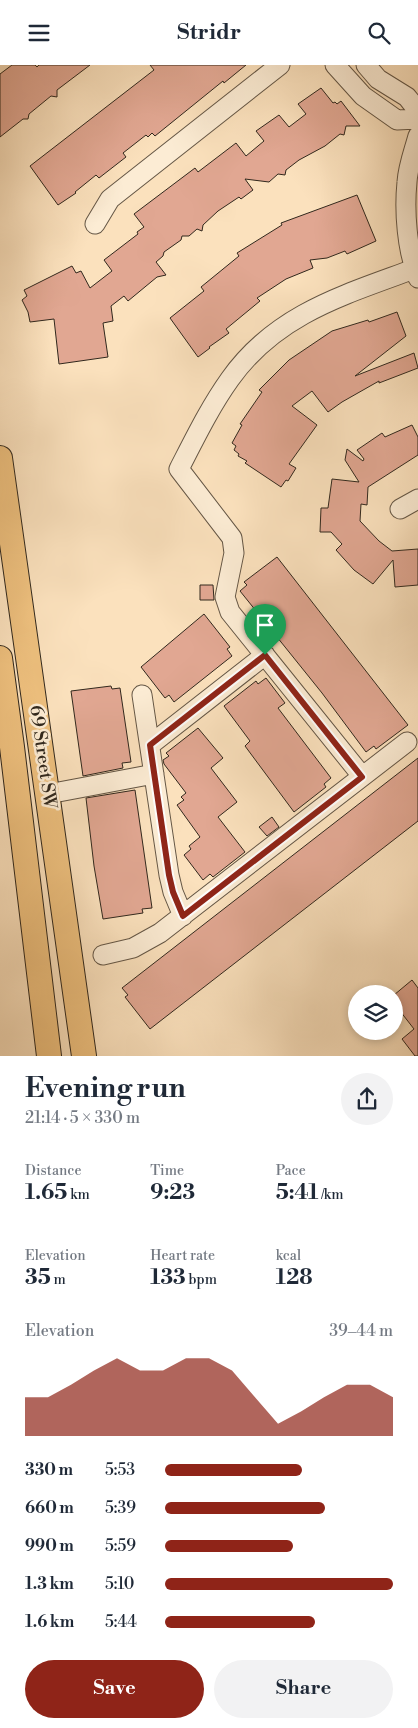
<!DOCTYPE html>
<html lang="en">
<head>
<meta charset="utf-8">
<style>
  body { margin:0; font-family:"Libre Bodoni",serif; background:#f2f2f3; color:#1f2937; height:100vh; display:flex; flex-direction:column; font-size:19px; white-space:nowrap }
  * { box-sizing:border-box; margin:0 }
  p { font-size:16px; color:#747a83 }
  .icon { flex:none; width:28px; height:28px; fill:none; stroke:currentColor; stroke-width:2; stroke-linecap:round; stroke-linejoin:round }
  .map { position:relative; height:991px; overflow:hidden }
  .side { display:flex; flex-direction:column; background:#fff; flex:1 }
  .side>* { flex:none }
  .tools { position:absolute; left:348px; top:920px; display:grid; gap:10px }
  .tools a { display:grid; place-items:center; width:55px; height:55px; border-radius:50%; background:#fff; box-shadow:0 2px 8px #0003; font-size:25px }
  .pin { position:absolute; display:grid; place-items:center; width:42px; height:42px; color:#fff; margin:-51px -21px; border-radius:50% 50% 50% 0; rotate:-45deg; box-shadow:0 0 5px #0007 }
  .pin .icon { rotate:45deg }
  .round { display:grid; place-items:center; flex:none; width:52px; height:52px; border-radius:26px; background:#f2f2f3 }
  .head { display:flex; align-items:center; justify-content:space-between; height:85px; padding:0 25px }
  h1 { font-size:28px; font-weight:700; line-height:38px }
  .metrics { display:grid; grid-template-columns:repeat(3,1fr); gap:8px; height:85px; padding:5px 25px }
  .metrics div { display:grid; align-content:center }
  .metrics b { font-size:21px; font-weight:700 }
  .metrics small { font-size:14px; font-weight:400 }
  .metrics p { font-size:14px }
  .chart { height:140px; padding:10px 25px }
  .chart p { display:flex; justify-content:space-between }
  .chart svg { width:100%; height:90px; margin-top:5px; fill:#8f2418; opacity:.7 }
  .cta { display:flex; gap:10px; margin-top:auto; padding:10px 25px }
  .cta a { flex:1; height:58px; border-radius:30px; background:#8f2418; color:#fff; font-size:20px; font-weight:700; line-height:58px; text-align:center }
  .cta a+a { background:#f2f2f3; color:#1f2937 }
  ul { padding:0 25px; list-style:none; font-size:16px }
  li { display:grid; grid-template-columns:80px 60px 1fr; align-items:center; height:38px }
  li i { height:12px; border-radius:6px; background:#8f2418 }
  header { display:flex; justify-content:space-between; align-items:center; height:65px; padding:0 25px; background:#fff; font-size:22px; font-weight:700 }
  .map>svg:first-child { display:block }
</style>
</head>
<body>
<header><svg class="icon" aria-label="menu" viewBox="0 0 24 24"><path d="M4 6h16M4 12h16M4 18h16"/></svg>Stridr<svg class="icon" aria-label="search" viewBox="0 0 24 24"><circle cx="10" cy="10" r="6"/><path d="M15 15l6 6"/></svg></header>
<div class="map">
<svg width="418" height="991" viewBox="0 0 418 991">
  <rect width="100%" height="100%" fill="#fbe1bd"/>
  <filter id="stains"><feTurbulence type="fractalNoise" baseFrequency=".004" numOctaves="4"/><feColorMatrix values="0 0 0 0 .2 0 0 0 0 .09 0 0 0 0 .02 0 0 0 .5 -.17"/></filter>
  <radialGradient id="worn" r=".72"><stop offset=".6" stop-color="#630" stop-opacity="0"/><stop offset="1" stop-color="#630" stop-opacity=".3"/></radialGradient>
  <path fill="#e1a792" stroke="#31281d" d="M12,0H35L37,2L39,0H90L57,25V32L51,31L29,49L28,54H23L0,72V9Z
    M150,0H246L224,18L223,16L155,71L152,68L148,72L146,70L123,88L126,92L99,113L96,110L75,127L76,128L58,140L30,101L154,5Z
    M321,23L333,38L335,37L337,39L341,36L360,61H346L344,70L340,69L325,81L299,95L286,105L285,110L278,109L269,117L245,114L253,125L241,134L239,132L218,146L203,160L202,166L197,164L189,171H182L181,175L164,187L163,191L156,197L166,210L157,212L128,236L124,231L111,241L113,256L103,258L108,292L59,299L54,254L30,257L28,247L22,235L27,231L24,225L72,201L76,208L81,206L90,223L112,206L104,195L138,169L137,167L144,162L134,149L195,103L198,107L236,78L246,91L264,76L256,66L279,50L289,62L306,49L298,39Z
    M357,130L376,176L347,189L345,186L327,193L310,195L313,203L286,214L257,233L260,236L226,264L229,268L209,282L210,283L198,292L170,253L204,226L201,222L239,191L237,188L282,160L281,158Z
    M397,247L406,271L355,311L414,288L418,303L379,318V316L342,337L328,347L312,326L292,341L317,360L289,399L296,403L288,416L286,415L281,422L245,398L247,396L238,391L239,389L234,385L236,381L232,378L242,360L240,359L262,327L259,325L289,295L332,266L368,255L369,257Z
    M412,360L418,372V390L368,422L367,440L361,439L360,456L379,476L392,486L418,484V520L395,522L393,495L373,519L354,505L336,485L342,479L331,467H320L321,443H328L332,414L359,417L345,395L347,384L363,396L364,394L357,385L382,368L385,372Z
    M277,492L408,660L376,684L374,681L366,687L322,628L240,526L247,520L244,517Z
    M200,520H213L214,535H200Z
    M204,549L230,582L227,584L232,591L174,637L169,630L165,633L141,602Z
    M266,613L285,638L278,643L331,713L324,719L326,722L294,747L245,681L250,676L224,641L256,616L258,619Z
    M111,621L112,624L120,623L131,697L122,698L123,703L83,711L71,626Z
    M198,663L223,693L211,703L237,737L218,752L245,787L213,812L210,809L203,815L184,790L191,784L189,781L200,772L177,740L184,735L181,732L186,728L164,699L163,695L169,691L166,688Z
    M418,693V756L150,964L125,932L128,930L122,923Z
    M135,725L152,843L142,844L143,848L103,854L94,801L86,733Z
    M272,752L279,762L267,771L259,762Z
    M412,915L418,923V991H415L402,974L414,964L400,946L394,950V930Z"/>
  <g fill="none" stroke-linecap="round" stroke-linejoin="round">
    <g stroke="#645645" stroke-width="21">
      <path id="minor" d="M335,0L363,31L397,55L418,54
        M366,0L378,14L407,32L418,46
        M418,71C414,86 408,101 407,117C404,147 407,185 418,213
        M95,159L110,134L280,0
        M400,444L418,434
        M142,630L169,810L173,827L183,851
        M150,680L265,590
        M362,711L230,547L225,532L234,488L232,473L179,404C195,373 210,342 230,314C276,249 344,230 414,204
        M48,729L154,709
        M103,890L133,883L160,868L407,677"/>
    </g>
    <g stroke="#31281d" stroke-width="26">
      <path id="major" d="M0,393L84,991
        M0,593L12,682L49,991"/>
    </g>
    <use href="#minor" stroke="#fcecd4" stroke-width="19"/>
    <use href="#major" stroke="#eec07e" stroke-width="24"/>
  </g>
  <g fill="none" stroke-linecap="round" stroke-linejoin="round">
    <g stroke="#fff" stroke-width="10">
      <path id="route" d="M265,590L362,712L183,851L173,827L169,810L150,680Z"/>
    </g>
    <use href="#route" stroke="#8f2418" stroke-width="6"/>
  </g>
  <g text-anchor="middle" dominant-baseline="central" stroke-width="5" stroke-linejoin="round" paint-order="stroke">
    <g font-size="18" fill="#31281d" stroke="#fcecd4">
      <text transform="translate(43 692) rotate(82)">69 Street SW</text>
    </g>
  </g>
  <rect width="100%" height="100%" filter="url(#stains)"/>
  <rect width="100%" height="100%" fill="url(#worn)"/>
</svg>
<div class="tools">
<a><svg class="icon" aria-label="layers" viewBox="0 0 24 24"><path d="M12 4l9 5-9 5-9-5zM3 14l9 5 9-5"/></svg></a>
</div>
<div class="pin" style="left:265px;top:590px;background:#1e9e55"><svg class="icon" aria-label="arrive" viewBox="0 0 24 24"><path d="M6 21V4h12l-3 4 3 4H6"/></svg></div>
</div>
<section class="side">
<div class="head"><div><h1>Evening run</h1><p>21:14 · 5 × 330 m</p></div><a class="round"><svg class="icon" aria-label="share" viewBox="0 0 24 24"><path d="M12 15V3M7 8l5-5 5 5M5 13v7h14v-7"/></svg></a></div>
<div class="metrics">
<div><p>Distance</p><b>1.65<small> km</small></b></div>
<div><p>Time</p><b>9:23</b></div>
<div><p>Pace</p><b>5:41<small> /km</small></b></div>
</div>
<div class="metrics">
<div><p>Elevation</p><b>35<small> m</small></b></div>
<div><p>Heart rate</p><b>133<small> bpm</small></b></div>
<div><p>kcal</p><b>128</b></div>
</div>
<div class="chart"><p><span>Elevation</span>39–44 m</p>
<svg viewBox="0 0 160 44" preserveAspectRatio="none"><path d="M0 44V25L10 25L20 19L30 12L40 6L50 12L60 12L70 6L80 6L90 12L100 25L110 38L120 32L130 25L140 19L150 19L160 25V44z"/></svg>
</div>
<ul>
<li><b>330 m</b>5:53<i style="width:60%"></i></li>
<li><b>660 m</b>5:39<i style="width:70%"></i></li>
<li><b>990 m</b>5:59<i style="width:56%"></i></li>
<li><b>1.3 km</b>5:10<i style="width:100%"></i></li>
<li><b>1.6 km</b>5:44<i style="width:66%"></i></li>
</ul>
<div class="cta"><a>Save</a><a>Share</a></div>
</section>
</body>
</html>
